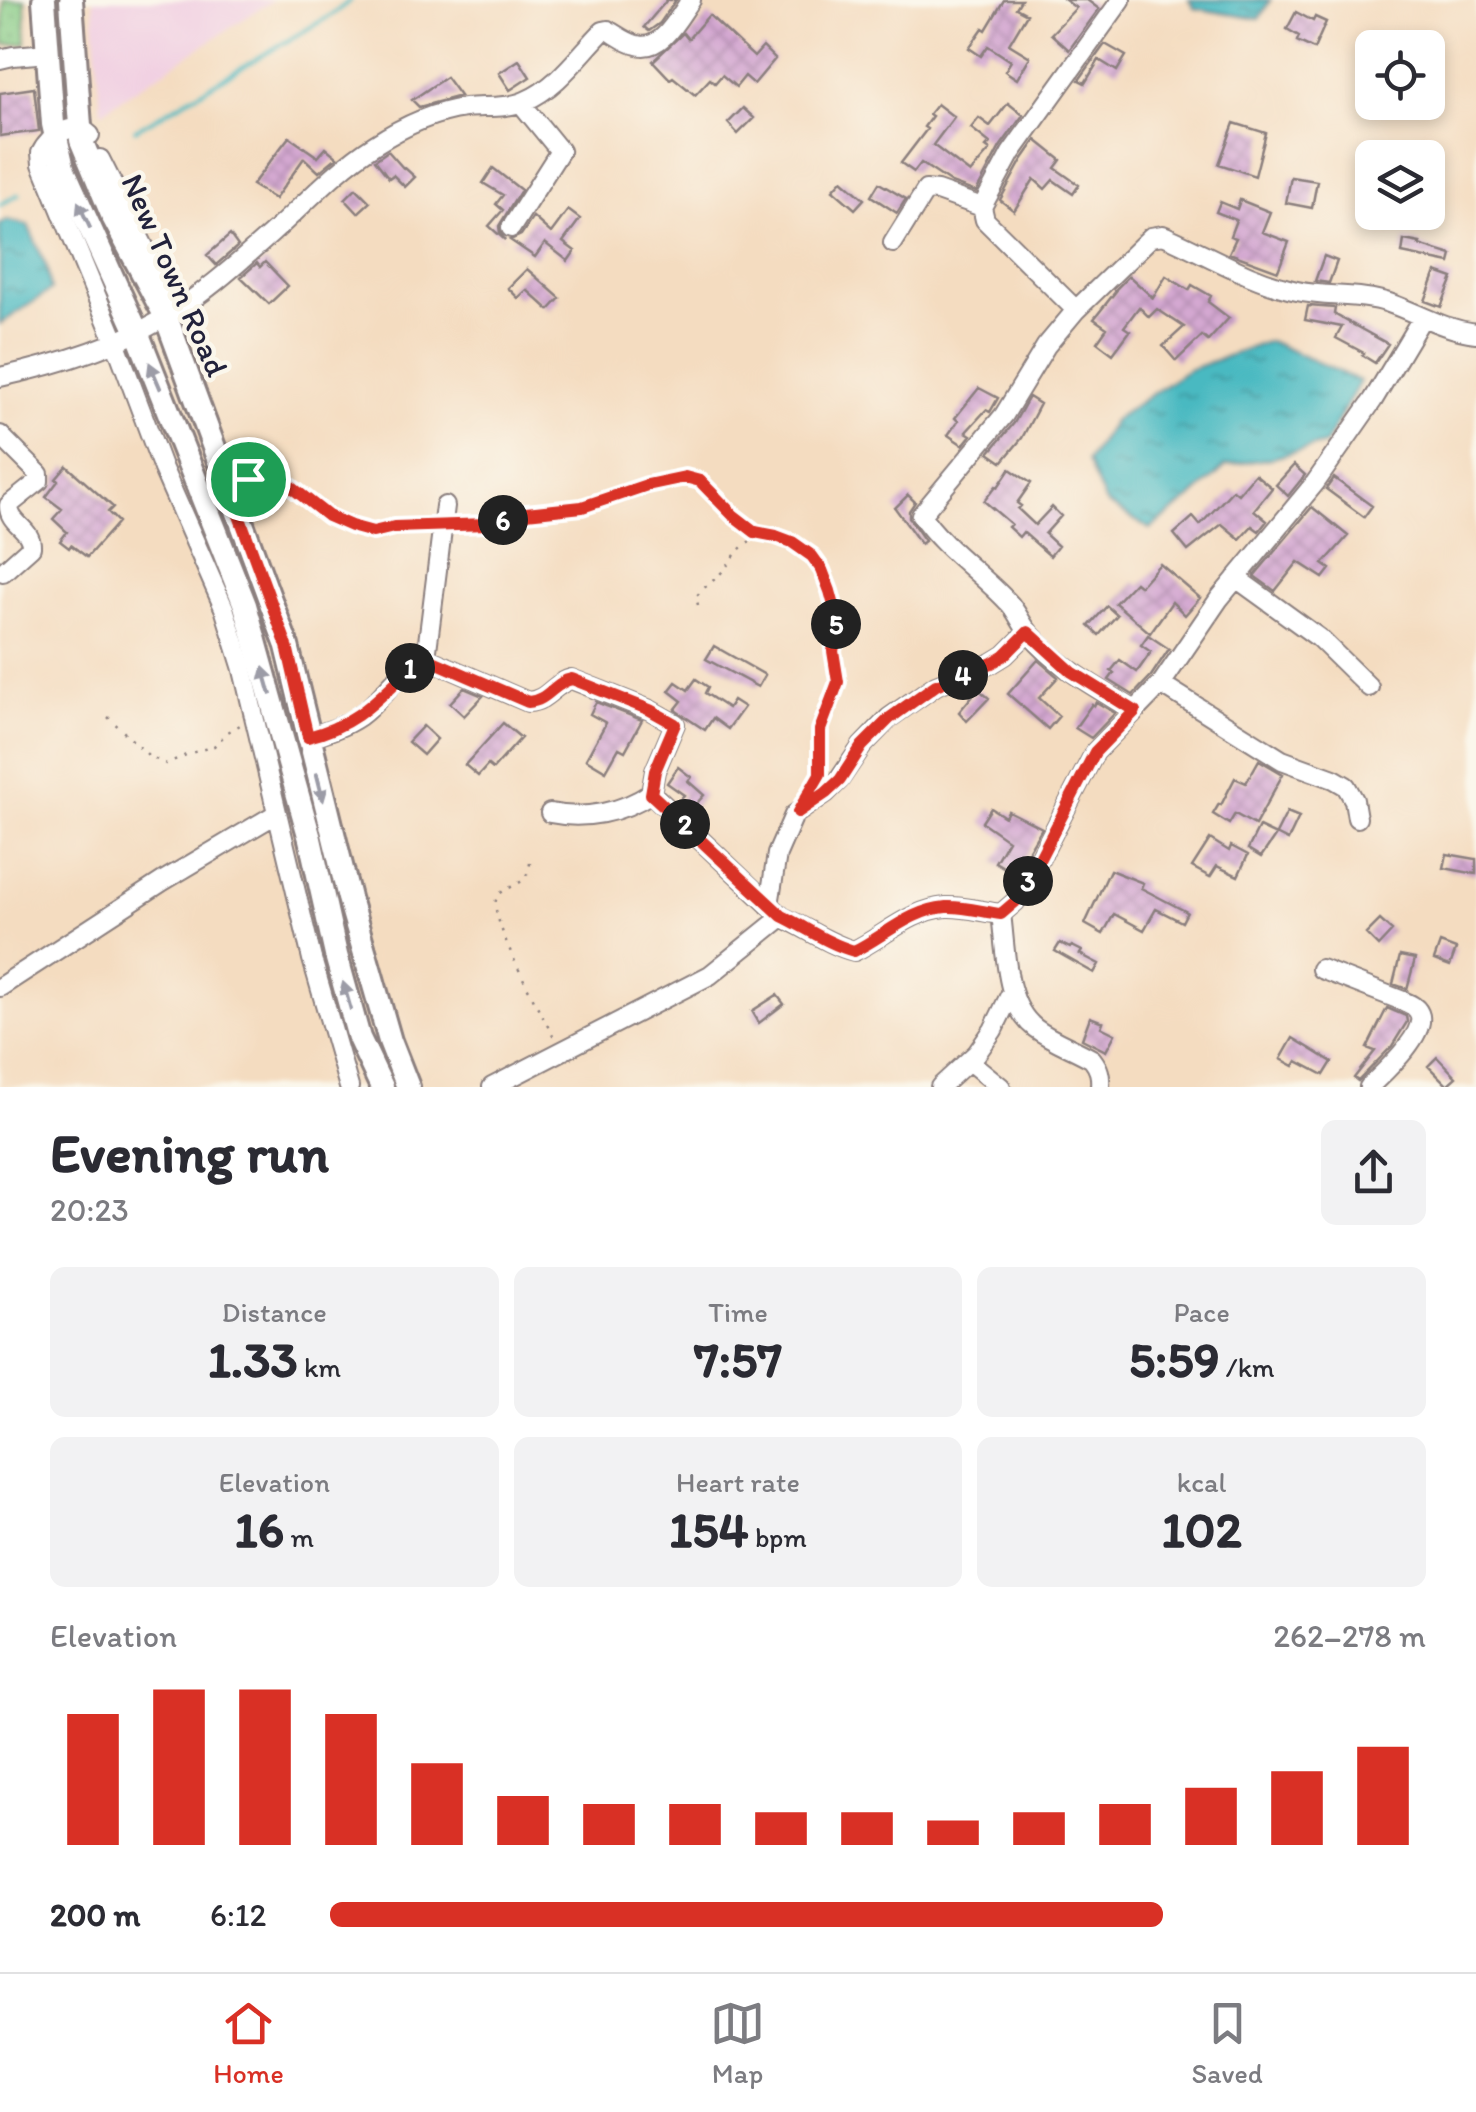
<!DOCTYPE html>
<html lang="en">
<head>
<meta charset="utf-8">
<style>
  body { margin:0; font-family:Itim,sans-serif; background:#f2f2f3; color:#2b2b33; height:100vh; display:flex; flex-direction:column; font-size:38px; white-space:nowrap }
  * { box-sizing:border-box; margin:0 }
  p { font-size:32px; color:#7c7c81 }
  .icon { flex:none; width:55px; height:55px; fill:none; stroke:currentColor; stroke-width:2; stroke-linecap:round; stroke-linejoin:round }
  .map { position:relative; height:1087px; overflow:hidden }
  .sheet { display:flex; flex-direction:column; background:#fff; flex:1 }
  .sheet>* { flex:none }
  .tools { position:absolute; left:1355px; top:30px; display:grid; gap:20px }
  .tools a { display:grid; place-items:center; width:90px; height:90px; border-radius:15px; background:#fff; box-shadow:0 5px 15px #0003; font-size:50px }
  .pin { position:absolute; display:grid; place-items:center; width:85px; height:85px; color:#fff; margin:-42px; border:5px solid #fff; border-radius:50%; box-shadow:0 2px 10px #0007 }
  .km { position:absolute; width:50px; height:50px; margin:-25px; border-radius:50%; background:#222; color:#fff; font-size:28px; line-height:50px; text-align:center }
  .round { display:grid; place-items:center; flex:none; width:105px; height:105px; border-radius:15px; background:#f2f2f3 }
  .overview { display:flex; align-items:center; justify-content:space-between; height:170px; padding:0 50px }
  h1 { font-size:55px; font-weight:700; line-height:75px }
  .figures { display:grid; grid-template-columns:repeat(3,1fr); gap:15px; height:170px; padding:10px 50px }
  .figures div { display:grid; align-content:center; border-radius:15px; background:#f2f2f3; text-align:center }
  .figures b { font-size:50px; font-weight:700 }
  .figures small { font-size:28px; font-weight:400 }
  .figures p { font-size:28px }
  .chart { height:280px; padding:20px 50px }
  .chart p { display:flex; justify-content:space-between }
  .chart svg { width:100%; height:180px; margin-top:10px; stroke:#d93025; stroke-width:6 }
  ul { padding:0 50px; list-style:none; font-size:32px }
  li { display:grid; grid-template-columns:160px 120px 1fr; align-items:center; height:75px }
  li i { height:25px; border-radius:12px; background:#d93025 }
  .dock { display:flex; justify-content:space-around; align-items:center; height:140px; border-top:2px solid #e1e1e2; background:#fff; font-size:28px; color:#7c7c81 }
  .dock a { display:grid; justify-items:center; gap:5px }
  .dock .current { color:#d93025 }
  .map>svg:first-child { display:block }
</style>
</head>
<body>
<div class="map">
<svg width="1476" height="1087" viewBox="0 0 1476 1087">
  <defs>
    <pattern id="grass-dots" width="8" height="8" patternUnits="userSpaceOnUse" patternTransform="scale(2.5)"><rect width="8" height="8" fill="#85ca84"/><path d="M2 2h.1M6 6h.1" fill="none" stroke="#73ad73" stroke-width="1.8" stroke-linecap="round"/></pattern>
    <pattern id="water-ripples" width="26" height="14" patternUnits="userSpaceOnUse" patternTransform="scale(2.5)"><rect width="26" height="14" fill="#4ab9c1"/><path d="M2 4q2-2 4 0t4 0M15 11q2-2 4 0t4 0" fill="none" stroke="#3d969e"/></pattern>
    <pattern id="building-cross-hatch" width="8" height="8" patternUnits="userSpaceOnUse" patternTransform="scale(2.5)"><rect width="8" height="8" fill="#d4a8d1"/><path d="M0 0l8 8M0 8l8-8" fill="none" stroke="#b690b4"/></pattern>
  </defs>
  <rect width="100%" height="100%" fill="#fbf7ec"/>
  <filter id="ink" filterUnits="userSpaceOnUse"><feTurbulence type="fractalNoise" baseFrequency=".01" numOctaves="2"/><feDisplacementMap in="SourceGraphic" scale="20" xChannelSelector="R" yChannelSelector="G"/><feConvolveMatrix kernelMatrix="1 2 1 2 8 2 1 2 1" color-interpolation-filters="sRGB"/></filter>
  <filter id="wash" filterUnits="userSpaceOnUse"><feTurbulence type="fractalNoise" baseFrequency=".0048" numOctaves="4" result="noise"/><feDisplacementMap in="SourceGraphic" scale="40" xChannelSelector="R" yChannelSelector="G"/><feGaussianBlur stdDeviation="2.25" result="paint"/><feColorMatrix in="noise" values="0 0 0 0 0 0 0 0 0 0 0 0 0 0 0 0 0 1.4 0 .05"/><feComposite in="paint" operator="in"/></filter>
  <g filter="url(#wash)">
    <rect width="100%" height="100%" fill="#f4dcc0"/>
    <path fill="#f1d0e2" d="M93,0H273L101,112Z"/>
    <path fill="url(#grass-dots)" stroke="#547660" stroke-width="2.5" d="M3,0H25L26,43L4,45Z"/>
    <path fill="url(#water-ripples)" stroke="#366e7e" stroke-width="2.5" d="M1189,0H1270L1259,19L1194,8Z
      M6,220L28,225L47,268L51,290L0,324V224Z
      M1269,341L1360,381L1325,444L1276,457L1226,466L1190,499L1150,529L1106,503L1087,461L1115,419L1188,370Z"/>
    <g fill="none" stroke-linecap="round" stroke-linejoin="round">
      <path stroke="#4ab9c1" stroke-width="4" d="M135,130L333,14L351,0
        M0,205L19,194"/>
    </g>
    <g id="blocks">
      <path fill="url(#building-cross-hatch)" d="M667,0H676L660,23L649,31L644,27Z
        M1004,0H1021L1016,8L1027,14L1009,44L1030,57L1017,79L1005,71L1011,61L988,46L981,56L969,48L983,28L986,30Z
        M1065,0H1087L1099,9L1069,50L1051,34L1076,8Z
        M1296,12L1313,21L1315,17L1326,22L1314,49L1297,41L1299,36L1287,29Z
        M709,15L754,57L763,47L775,59L754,84L745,76L736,87L722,75L715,83L710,79L695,95L673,77L670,79L653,61L683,33L688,39Z
        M1105,44L1126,56L1117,71L1099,60L1085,83L1079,80Z
        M519,60L530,77L510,90L499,73Z
        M446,77L460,96L419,107L412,100Z
        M34,88L39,131L0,136V93Z
        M1008,103L1023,115L1000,147L976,192L951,183L921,163L914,172L901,163L927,129L924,127L932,116L929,114L937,104L954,117L933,145L970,173L990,150L986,147L990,143L971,128L979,118L990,126Z
        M743,108L754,118L738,134L728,123Z
        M1234,123L1266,133L1255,176L1219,164Z
        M289,137L318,157L326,148L337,157L319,172L304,158L275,199L252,185Z
        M1036,140L1061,160L1055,168L1079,185L1073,194L1053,180L1045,189L1034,179L1014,211L1000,200L1022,160Z
        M388,151L404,169L405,168L415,177L405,187L393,175L389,178L375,160Z
        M493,168L521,190L499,226L500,233L505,240L489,226L503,210L496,204L503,195L483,183Z
        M1291,177L1317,181L1312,208L1286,203Z
        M842,180L864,199L855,209L833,190Z
        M879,183L906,199L897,213L871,196Z
        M356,188L370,202L358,213L345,199Z
        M1240,200L1270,212L1262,232L1289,242L1278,271L1229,253L1236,238L1230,236L1236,220L1216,212L1220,202L1237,209Z
        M568,210L580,219L563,242L575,251L568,261L545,243L535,257L510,240L521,235L533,217L551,233Z
        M230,235L238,246L216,265L207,255Z
        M1404,240L1420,243L1419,245L1452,255L1450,263L1402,253Z
        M1324,256L1337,261L1329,283L1315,281Z
        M265,262L288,286L269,304L241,277L257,263L260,267Z
        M527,269L560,298L549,310L527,290L518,298L508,288Z
        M1436,272L1453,278L1441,307L1425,301Z
        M1129,276L1153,298L1166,276L1189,290L1192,285L1211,296L1208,302L1229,318L1208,341L1202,336L1176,361L1163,346L1184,327L1157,309L1149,317L1139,307L1124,327L1130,331L1113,354L1097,342L1107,328L1094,319L1116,291L1115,290Z
        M1308,306L1335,308L1334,314L1388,344L1375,363L1362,355L1364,353L1336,338L1342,327L1305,320Z
        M979,388L998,398L990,412L986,410L966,432L971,435L963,445L948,435L958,421L955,418Z
        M1029,397L1040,404L1022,438L1002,462L989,453L1014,423Z
        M1294,465L1305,475L1288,496L1276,485Z
        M67,466L113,507L108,512L118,522L87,557L71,545L69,548L60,541L67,532L53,519L62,509L46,497L58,481L56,479Z
        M1010,469L1031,483L1017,503L1021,506L1018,509L1035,525L1052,507L1061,516L1045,534L1058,546L1050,556L1023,532L1019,537L1008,527L1011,524L984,501L996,486L998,487Z
        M1255,474L1272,488L1254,510L1267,521L1259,531L1252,526L1240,539L1222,524L1188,551L1174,534L1193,517L1200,525L1233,490L1238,494Z
        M1334,478L1372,506L1364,517L1326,489Z
        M908,495L915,502L909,511V518L925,541L921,544L895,508Z
        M1312,507L1348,536L1323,564L1330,569L1323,578L1298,562L1275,591L1254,576Z
        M1160,564L1200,598L1185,615L1172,602L1150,633L1115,603L1135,582L1140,586Z
        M1107,606L1117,615L1099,635L1089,626Z
        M1148,635L1169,649L1151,676L1133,695L1109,680L1114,673L1111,671L1120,660L1137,672L1151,652L1141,645Z
        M714,646L765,675L758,687L706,659Z
        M1038,660L1058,677L1039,698L1059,716L1048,729L1008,694Z
        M696,679L708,687L705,693L728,708L733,700L744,707L728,729L713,718L705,730L675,710L682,701L669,691L676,682L688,690Z
        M464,688L483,696L464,716L450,703Z
        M978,689L989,698L967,721L959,712Z
        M596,702L642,720L625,751L619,748L606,771L586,759L606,723L590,714Z
        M1096,702L1115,713L1091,738L1075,728L1092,704L1094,706Z
        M503,723L521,738L493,769L488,765L478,776L465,765Z
        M423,726L437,739L423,755L408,742Z
        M1259,760L1283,774L1255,825L1235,814L1229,824L1213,814L1219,804L1221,805L1235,778L1246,783Z
        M678,767L691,777L688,781L704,795L689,812L678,802L684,795L667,783Z
        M991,808L1005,817L1008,811L1042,828L1015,874L995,862L1008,840L982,822Z
        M1287,812L1299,817L1288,840L1276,834Z
        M1259,827L1276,835L1261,857L1248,849Z
        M1210,839L1229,851L1231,846L1248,855L1238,876L1217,866L1210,877L1192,867Z
        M1447,854L1476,859V874L1444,868Z
        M1110,870L1143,883L1141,888L1187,912L1182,922L1156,909L1144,930L1114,914L1103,934L1085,924Z
        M1380,920L1392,931L1378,946L1366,934Z
        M1060,943L1070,948L1072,946L1082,951L1080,954L1099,964L1094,973L1055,951Z
        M1440,943L1456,949L1450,966L1434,960Z
        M1400,956L1415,959L1407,989L1393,984Z
        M777,995L784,1004L759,1023L752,1011Z
        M1387,1008L1406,1016L1407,1022L1392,1046L1358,1081L1354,1078L1375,1051L1367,1048Z
        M1090,1017L1103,1022L1101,1027L1115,1034L1106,1051L1082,1039Z
        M1293,1038L1332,1062L1324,1075L1297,1061L1294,1066L1281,1059Z
        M1437,1057L1456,1077L1447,1085L1428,1066Z"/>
    </g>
  </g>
  <g filter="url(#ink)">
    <use href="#blocks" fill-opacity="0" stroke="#8b7f7e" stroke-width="2.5"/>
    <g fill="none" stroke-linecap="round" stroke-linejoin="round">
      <g stroke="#8b7f7e" stroke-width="22">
        <path id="minor" d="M0,59L13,56L48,53
          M90,135C74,119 49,136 41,153L42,164L115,341L163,469L224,608L242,666L312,959L349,1087
          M100,159L176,310
          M511,228L560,151L521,103
          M893,243L926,190L937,191L982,207
          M1076,310L985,220L982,207L1011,153L1121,0
          M0,377C55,365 115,347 164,318C203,295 237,264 271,234C305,204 336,169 374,145C402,127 432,112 465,108C484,106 507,109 525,101C558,87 579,55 603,31L608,30C617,35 627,43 637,45C662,52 679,16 691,0
          M0,435L39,474V481L9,505C8,524 32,528 31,547L3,572
          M1236,578L1319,638L1369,687
          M426,658L445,506
          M1161,684L1282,760L1334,779L1346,786L1354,800L1357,818
          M1135,711C1098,688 1058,668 1030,634C1021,624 1017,611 1008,602C980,572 944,549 921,515L1004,415L1046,346L1076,310L1151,237L1163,235C1207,254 1250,281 1297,291C1327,298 1360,293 1389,303C1420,314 1442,329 1476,333
          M308,737C327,732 344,727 360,716C383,699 399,668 426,658L528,702C548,701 554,683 571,679L650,710L675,724L655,771L651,793L782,917C807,928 828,944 854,951C885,936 910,910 946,907C965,906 983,912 1001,914L1015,902L1026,885L1095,752L1161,684L1219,599L1315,483L1373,400L1422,318
          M550,813C584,820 622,813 651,793
          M769,905L777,854L794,815L826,793L839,780L862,746L889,718L936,685L992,663L1005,655L1028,632
          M1001,914C1006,949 1004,1004 1035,1028C1052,1041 1073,1048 1092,1059C1099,1068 1101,1075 1100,1087
          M1321,969L1403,1001C1410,1004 1418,1007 1420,1016C1424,1037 1383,1073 1369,1087
          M0,987L163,881L276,814
          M969,1061L1001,1087
          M492,1087L710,975L782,917
          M940,1087L977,1053L993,1030L1012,991"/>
      </g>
      <g stroke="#8b7f7e" stroke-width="28">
        <path id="major" d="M44,0L53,124L63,168L137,332L245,605L310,839L336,955L359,1038L382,1087
          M71,0L81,140L113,217L166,317L287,646L349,898L390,1041L408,1087"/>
      </g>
      <path stroke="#8b7f7e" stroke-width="2.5" stroke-dasharray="2.5 8" stroke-linecap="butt" d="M243,479L290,486L328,516L368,531L377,532L393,527L425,528
        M458,524H487L517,514L582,507L647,485L685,477L701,481L733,515L755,531L792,542L812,556L822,569L836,613V638L833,651L838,682L820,730V774L816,780
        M698,605L696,597C703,587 713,582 721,573C738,554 738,543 765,535
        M108,717L149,756L166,764L188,754L214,746L228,732L240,725
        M530,863C527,891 502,883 496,900C490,921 541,1013 553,1036"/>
      <use href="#minor" stroke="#fff" stroke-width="18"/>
      <use href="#major" stroke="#fff" stroke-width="22"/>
    </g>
    <defs><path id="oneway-solid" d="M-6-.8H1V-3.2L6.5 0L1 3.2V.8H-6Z" transform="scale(2.5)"/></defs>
    <g fill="#9c9ca7">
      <use href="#oneway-solid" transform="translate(84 215) rotate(-115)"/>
      <use href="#oneway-solid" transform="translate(155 376) rotate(-113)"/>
      <use href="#oneway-solid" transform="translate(267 681) rotate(-106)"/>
      <use href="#oneway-solid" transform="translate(320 787) rotate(76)"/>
      <use href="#oneway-solid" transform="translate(347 996) rotate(-106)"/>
    </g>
  </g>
  <g fill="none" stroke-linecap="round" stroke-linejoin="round" filter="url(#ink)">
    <g stroke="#fff" stroke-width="20">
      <path id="route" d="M685,477L700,481L733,515L755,532L776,536L792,542L812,556L822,570L830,591L836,613V638L833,651L838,682L820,730V774L798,812L826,793L840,780L862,746L890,718L936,685L992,663L1005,655L1028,632L1072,672L1135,711L1095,752L1026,885L1015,902L1001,914C983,912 965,906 946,907C910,910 885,936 854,951C828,944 807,928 782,916L651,794L655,771L675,724L650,710L572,679C554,682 548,701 528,702L426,658L420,660C381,694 361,724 308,737L287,646L226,480L248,479L290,486L328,516L351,526L373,532L394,527L488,524L517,514L582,507L647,485Z"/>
    </g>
    <use href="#route" stroke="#d93025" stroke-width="12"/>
  </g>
  <g text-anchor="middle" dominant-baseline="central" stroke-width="9" stroke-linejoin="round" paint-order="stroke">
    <g font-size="32" fill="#22223b" stroke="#fbf7ec">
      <text transform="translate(175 275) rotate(66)">New Town Road</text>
    </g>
  </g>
</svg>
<div class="tools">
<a><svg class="icon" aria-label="locate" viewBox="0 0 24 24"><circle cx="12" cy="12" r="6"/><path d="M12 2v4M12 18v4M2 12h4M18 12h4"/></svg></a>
<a><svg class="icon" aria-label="layers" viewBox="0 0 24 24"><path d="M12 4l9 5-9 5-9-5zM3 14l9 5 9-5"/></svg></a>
</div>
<div class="pin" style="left:248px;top:479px;background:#1e9e55"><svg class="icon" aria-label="arrive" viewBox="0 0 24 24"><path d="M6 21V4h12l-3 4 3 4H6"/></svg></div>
<b class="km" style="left:410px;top:668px">1</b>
<b class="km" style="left:685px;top:824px">2</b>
<b class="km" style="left:1028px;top:881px">3</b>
<b class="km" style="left:963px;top:675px">4</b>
<b class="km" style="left:836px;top:624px">5</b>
<b class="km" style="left:503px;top:520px">6</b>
</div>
<section class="sheet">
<div class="overview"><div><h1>Evening run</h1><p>20:23</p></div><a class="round"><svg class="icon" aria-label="share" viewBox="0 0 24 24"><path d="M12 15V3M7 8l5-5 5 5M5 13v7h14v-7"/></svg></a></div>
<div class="figures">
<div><p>Distance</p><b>1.33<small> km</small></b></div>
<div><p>Time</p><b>7:57</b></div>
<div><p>Pace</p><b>5:59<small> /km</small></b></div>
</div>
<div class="figures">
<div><p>Elevation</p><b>16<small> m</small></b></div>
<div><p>Heart rate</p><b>154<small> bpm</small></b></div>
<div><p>kcal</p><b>102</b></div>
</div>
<div class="chart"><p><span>Elevation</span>262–278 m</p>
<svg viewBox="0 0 160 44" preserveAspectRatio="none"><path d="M5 44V12M15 44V6M25 44V6M35 44V12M45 44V24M55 44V32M65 44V34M75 44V34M85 44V36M95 44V36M105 44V38M115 44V36M125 44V34M135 44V30M145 44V26M155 44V20"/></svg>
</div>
<ul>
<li><b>200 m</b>6:12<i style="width:76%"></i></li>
</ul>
</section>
<nav class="dock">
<a class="current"><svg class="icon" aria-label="home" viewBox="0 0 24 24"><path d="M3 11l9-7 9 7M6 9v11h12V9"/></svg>Home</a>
<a><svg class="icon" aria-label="map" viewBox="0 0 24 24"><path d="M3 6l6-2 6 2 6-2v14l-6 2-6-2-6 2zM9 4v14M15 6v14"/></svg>Map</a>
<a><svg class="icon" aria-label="saved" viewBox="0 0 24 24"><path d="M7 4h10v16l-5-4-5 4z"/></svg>Saved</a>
</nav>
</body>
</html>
